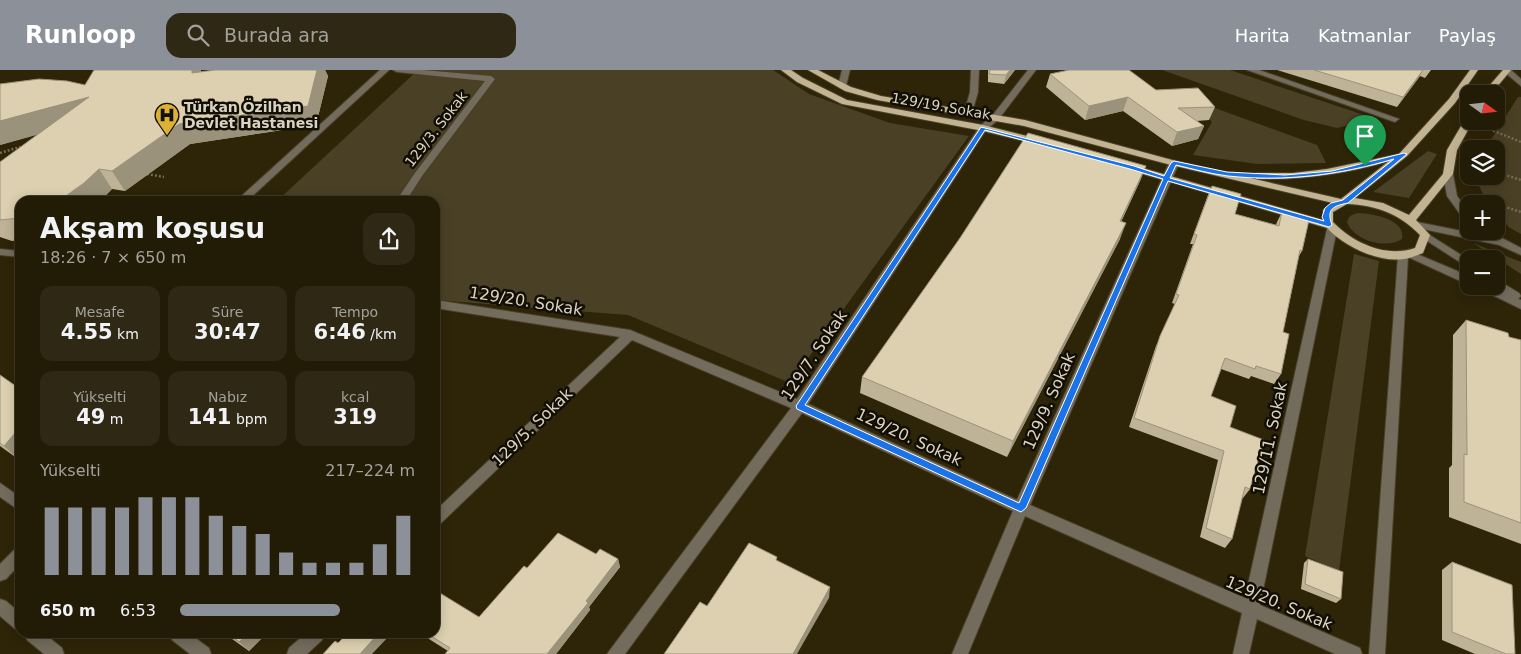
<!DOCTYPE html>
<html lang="tr">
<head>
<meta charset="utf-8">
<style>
  body { margin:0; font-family:"DejaVu Sans",sans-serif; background:#2e2814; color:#f1f3f6; height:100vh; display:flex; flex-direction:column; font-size:19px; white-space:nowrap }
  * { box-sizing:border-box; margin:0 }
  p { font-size:16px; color:#a2a19b }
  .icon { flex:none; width:28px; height:28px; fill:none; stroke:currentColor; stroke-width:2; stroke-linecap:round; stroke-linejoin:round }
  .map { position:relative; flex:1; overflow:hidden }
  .details { position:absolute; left:15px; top:126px; width:425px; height:442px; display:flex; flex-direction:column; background:#221b06; border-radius:15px; box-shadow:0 2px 12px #0003,0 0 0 1px #3f3928 }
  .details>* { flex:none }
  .needle { width:32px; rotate:105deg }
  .tools { position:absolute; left:1460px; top:15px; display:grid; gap:10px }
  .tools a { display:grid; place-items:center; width:45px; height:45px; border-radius:10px; background:#221b06; box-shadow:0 2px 12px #0003,0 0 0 1px #3f3928; font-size:25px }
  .pin { position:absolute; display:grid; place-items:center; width:42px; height:42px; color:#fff; margin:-51px -21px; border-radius:50% 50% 50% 0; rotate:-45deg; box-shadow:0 0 5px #0007 }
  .pin .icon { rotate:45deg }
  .round { display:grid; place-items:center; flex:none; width:52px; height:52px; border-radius:15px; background:#2e2814 }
  .headline { display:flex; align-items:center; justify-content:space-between; height:85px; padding:0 25px }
  h1 { font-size:28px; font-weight:700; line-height:38px }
  .stats { display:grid; grid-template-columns:repeat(3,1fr); gap:8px; height:85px; padding:5px 25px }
  .stats div { display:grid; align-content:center; border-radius:12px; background:#2e2814; text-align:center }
  .stats b { font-size:21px; font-weight:700 }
  .stats small { font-size:14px; font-weight:400 }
  .stats p { font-size:14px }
  .chart { height:140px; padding:10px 25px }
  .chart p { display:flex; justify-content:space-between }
  .chart svg { width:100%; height:90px; margin-top:5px; stroke:#8c9099; stroke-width:6 }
  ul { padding:0 25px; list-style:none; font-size:16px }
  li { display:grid; grid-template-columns:80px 60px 1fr; align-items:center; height:38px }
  li i { height:12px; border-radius:6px; background:#8c9099 }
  header { display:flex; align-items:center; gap:30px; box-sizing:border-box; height:70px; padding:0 25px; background:#8c9099; color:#fff }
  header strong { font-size:24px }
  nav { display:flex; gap:28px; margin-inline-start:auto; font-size:18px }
  .search { width:350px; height:45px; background:#2e2814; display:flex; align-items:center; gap:12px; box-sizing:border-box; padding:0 18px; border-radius:15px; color:#a2a19b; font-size:19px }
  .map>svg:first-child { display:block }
</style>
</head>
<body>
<header>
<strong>Runloop</strong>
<div class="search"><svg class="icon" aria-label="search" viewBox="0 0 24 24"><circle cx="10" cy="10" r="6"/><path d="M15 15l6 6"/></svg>Burada ara</div>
<nav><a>Harita</a><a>Katmanlar</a><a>Paylaş</a></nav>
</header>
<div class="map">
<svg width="1521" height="584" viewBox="0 0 1521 584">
  <rect width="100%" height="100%" fill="#2e2408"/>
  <path fill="#4a4025" d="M418,0H773L809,24L890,53L969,66L790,313L628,245L435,230V131H277Z
    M1162,0H1230L1376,49L1337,58L1304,50Z
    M1518,27H1521V164L1510,158L1496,144V134H1488L1478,114L1477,106H1496V79H1485Z
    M1193,30L1317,75L1326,93L1257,94L1193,85L1212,52Z
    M1428,81L1437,84L1409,128L1373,122Z
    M1359,143C1373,144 1406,149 1402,169C1386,180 1353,170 1347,152C1349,145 1353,144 1359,143Z
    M1473,173L1521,192V204Z
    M1354,184L1379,191L1339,501L1305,486Z"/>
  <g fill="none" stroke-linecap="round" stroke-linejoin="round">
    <g stroke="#494026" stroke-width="2">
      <path id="minor" d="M380,0H389L247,131H236Z
        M393,0H423L491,6L495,9L422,106L406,131H396L415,103L485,11L397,2Z
        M842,0H850L846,16L842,19L838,16Z
        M971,0H979L978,22L972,43L968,46L964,43L970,22Z
        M1028,0H1036L998,50L986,60L808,334L1017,430L1169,93L1171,91H1177L1179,93L1030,435L1245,528L1327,159L1328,157H1336L1337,159L1260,535L1360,578L1362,584H1335L1257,549L1249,584H1233L1242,543L1025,446L968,584H952L1013,441L802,343L625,584H607L791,338L632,270L440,454L435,456V441L620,267L435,238V230L630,260L797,329L980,56L992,46Z
        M1247,0H1259L1399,49L1395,52L1392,51Z
        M1502,0H1511L1521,9V16Z
        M1448,101L1453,104L1457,126L1469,142V152L1465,151L1447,126L1443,104Z
        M1417,152L1487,166L1492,164L1496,165L1521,178V185L1499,175L1413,157L1412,155L1413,153Z
        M1425,162L1469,190V198L1421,167L1420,165L1421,163Z
        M0,179L20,181V187L0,185Z
        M1410,181L1469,206V215L1408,187L1385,584H1369L1398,185L1399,183Z
        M1496,209L1519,223L1521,226L1518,229L1521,230V239L1474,216H1490L1498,220L1493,216H1496Z
        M0,413L20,427V441L0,427Z
        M20,477V494L6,509L0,511V494L15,479Z
        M0,529L6,531L20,543V561L14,558L0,546Z
        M25,564H45L62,578L64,584H44L27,570Z
        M170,564H190L209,578L211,584H190L172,570Z
        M305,564H324L322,570L307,584H287L289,578Z"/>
    </g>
    <g stroke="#494026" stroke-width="2">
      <path id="major" d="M781,0H791L803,8L847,30L983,55L1043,70L1045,72L1040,75L983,61L842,34L797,12Z
        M808,0H818L851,17L881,26L1025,50L1176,91L1341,129L1389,91C1346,104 1302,110 1257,109L1252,106L1257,103H1293L1327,99L1399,84L1449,29L1470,0H1478L1455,33L1407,86L1355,128L1383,133L1409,145L1443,104L1447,80L1464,51L1469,48V51H1473L1457,80L1453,104L1416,150L1430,165L1423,183C1417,185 1411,188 1404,189C1378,193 1344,176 1327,158L1126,99L1124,97L1129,94L1132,95L1323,150V140L1333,133L1171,95L1024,56L877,30L845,21ZM1347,134C1376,135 1400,144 1420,165L1415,178C1386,188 1353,173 1333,152V142Z
        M1503,0H1511L1491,24H1482Z"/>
    </g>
    <path stroke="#756c55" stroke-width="2.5" stroke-dasharray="2 2" stroke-linecap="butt" d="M1482,56L1521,72
      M0,83L20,77
      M1496,102L1521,110
      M147,104L164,107
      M1487,133L1492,134
      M1496,134L1521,142"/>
    <use href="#minor" fill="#736c5d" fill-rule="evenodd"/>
    <use href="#major" fill="#c2b493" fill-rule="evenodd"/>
  </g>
  <path fill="#beb397" d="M201,0V2L215,0H325L328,6L316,55L190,74L125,121L112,119L100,131H20V170L12,171L0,167V92L38,64L0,75L85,15Z
    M988,0H1015L1004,14L988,12Z
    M1277,0H1431L1425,8L1420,6L1397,37Z
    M1050,4L1156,20L1215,37L1209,50L1197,51L1204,56L1198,69L1172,76L1123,41L1085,50L1046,17Z
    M1146,96L1140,111L1121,152L1120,169L1007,387L860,323L862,307Z
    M1212,116L1235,144L1276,155L1277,152L1282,142L1302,181L1299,186L1283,262L1281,304L1274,314L1251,306L1249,309L1221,299L1211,326L1230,357L1250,419L1243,428H1242L1232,469L1225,478L1200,467L1218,390L1129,357L1156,276L1175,234L1172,233L1193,174H1190L1208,125Z
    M1466,250L1509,267L1521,270V474L1449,447V398L1452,395L1453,265Z
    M0,305L20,319V387L18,389L0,376Z
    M596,484L618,489L620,497L589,537L590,540L556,584H445L448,581L421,564H435L479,547L527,498Z
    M1308,489L1341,529L1336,533L1301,519L1304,493Z
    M1452,492L1515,584H1475L1442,570V500Z
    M225,564H277L272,569L266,564L249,581Z"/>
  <path fill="#9b927b" d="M192,0H201V22L192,3Z
    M317,0H325L328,6L316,55L190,74L125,121L112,101L179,54Z
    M1010,0H1015L1004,14L1006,5Z
    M1423,0L1420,6L1397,37L1403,27Z
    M89,27L102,47L0,75V51Z
    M1128,27L1123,41L1085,50L1089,36Z
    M1204,56L1198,69L1172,76L1177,62Z
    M1146,96L1140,111L1114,167L1120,151Z
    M99,99L112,119L100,131H59Z
    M1126,153L1120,169L1007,387L1013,371Z
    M20,357V387L18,389L4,376Z
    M618,489L620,497L589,537L590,540L556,584H547L586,531Z
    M830,517L829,528L797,584H793Z
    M248,564H266L249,581L239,572Z
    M267,564H277L272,569Z
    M378,564H391L372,584H360Z"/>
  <path fill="#ddd0b0" stroke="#9b927b" d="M94,0H192V3L215,0H317L308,36L179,54L112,101L99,99L84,113L59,131H20V148L0,150V92L89,27L0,51V14L39,9L67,11L85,15Z
    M990,0H1010L1006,5L989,4Z
    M1069,0H1129L1156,20L1198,18L1215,37L1178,38L1204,56L1177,62L1128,27L1089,36L1050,4Z
    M1314,0H1423L1403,27Z
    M1028,63L1146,96L1120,151L1126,153L1013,371L862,307L960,168Z
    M1212,116L1241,124L1235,144L1279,156L1282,142L1309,150L1302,181L1300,180L1283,262L1289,264L1281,304L1256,296L1255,299L1225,288L1211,326L1236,336L1230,357L1264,370L1250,419L1245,417L1232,469L1206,458L1224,381L1134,348L1160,266L1179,225L1176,224L1197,165L1194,164Z
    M1466,250L1508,263L1509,267L1521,270V453L1464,432V384L1467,385Z
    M0,305L20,319V357L4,376L0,373Z
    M558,463L596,484L600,479L618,489L586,531L588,533L547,584H445L450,578L428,564H435V520L479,547L524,496L527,498Z
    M749,473L777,487L776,490L830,517L793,584H664L700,532L707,536Z
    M1308,489L1343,502L1341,529L1305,514Z
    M1452,492L1512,515L1515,584H1506L1452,562Z
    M229,564H248L239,572Z
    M347,564H378L360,584H323L335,571L338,573Z"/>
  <path fill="#1a73e8" stroke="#fff" fill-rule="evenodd" d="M981,57L1134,96L1164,106L1171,93L1174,91L1227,102L1285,105L1332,101L1404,83L1407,84L1348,133C1333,136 1326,139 1332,155L1329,157L1168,111L1026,438L1021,442L797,339L796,336ZM985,60L1130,99L1163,109L1019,433L805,335ZM1394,89L1343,130L1331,133L1325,138L1322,147L1324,151L1170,108L1176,95C1193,99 1211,104 1228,106C1285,112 1339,105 1394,89Z"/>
  <defs>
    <g id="hospital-pin" transform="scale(1.25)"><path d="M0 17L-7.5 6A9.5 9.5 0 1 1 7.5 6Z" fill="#ddb133" stroke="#120e04"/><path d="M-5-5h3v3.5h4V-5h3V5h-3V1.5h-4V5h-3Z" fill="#111"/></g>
  </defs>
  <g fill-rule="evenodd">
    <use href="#hospital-pin" x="167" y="45"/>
  </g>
  <g text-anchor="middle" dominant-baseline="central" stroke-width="5" stroke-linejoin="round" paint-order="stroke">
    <g font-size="14" fill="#d9d3c3" stroke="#120e04">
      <text transform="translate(941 36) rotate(10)">129/19. Sokak</text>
      <text transform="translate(436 59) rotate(-52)">129/3. Sokak</text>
    </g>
    <g font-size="14" font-weight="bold" fill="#d9d3c3" stroke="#120e04" text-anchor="start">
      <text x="184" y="37">Türkan Özilhan<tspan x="184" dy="16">Devlet Hastanesi</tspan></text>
    </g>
    <g font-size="16" fill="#d9d3c3" stroke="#120e04">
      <text transform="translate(526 231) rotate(9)">129/20. Sokak</text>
      <text transform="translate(814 285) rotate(-56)">129/7. Sokak</text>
      <text transform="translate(1049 331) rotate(-66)">129/9. Sokak</text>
      <text transform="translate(532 357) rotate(-44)">129/5. Sokak</text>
      <text transform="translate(909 367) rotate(25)">129/20. Sokak</text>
      <text transform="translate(1270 368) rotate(-78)">129/11. Sokak</text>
      <text transform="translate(1279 533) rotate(23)">129/20. Sokak</text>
    </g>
  </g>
</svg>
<div class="tools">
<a><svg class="needle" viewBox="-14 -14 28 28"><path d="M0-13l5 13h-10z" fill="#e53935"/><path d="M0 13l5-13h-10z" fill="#a2a19b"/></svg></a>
<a><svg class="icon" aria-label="layers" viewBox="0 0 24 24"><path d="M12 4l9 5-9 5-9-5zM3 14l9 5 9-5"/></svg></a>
<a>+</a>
<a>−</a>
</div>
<div class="pin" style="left:1365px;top:96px;background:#1e9e55"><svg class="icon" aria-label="arrive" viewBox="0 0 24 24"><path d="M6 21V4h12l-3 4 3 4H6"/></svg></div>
<section class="details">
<div class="headline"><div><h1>Akşam koşusu</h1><p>18:26 · 7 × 650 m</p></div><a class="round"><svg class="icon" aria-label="share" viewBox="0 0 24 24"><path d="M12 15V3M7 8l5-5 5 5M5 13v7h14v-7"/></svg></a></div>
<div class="stats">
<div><p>Mesafe</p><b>4.55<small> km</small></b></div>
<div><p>Süre</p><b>30:47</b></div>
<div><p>Tempo</p><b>6:46<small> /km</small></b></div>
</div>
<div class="stats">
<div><p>Yükselti</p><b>49<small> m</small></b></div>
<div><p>Nabız</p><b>141<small> bpm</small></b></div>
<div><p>kcal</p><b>319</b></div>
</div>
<div class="chart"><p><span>Yükselti</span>217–224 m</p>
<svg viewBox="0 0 160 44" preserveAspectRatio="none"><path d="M5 44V11M15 44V11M25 44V11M35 44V11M45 44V6M55 44V6M65 44V6M75 44V15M85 44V20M95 44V24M105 44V33M115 44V38M125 44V38M135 44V38M145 44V29M155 44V15"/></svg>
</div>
<ul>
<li><b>650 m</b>6:53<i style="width:68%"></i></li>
</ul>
</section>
</div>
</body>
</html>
